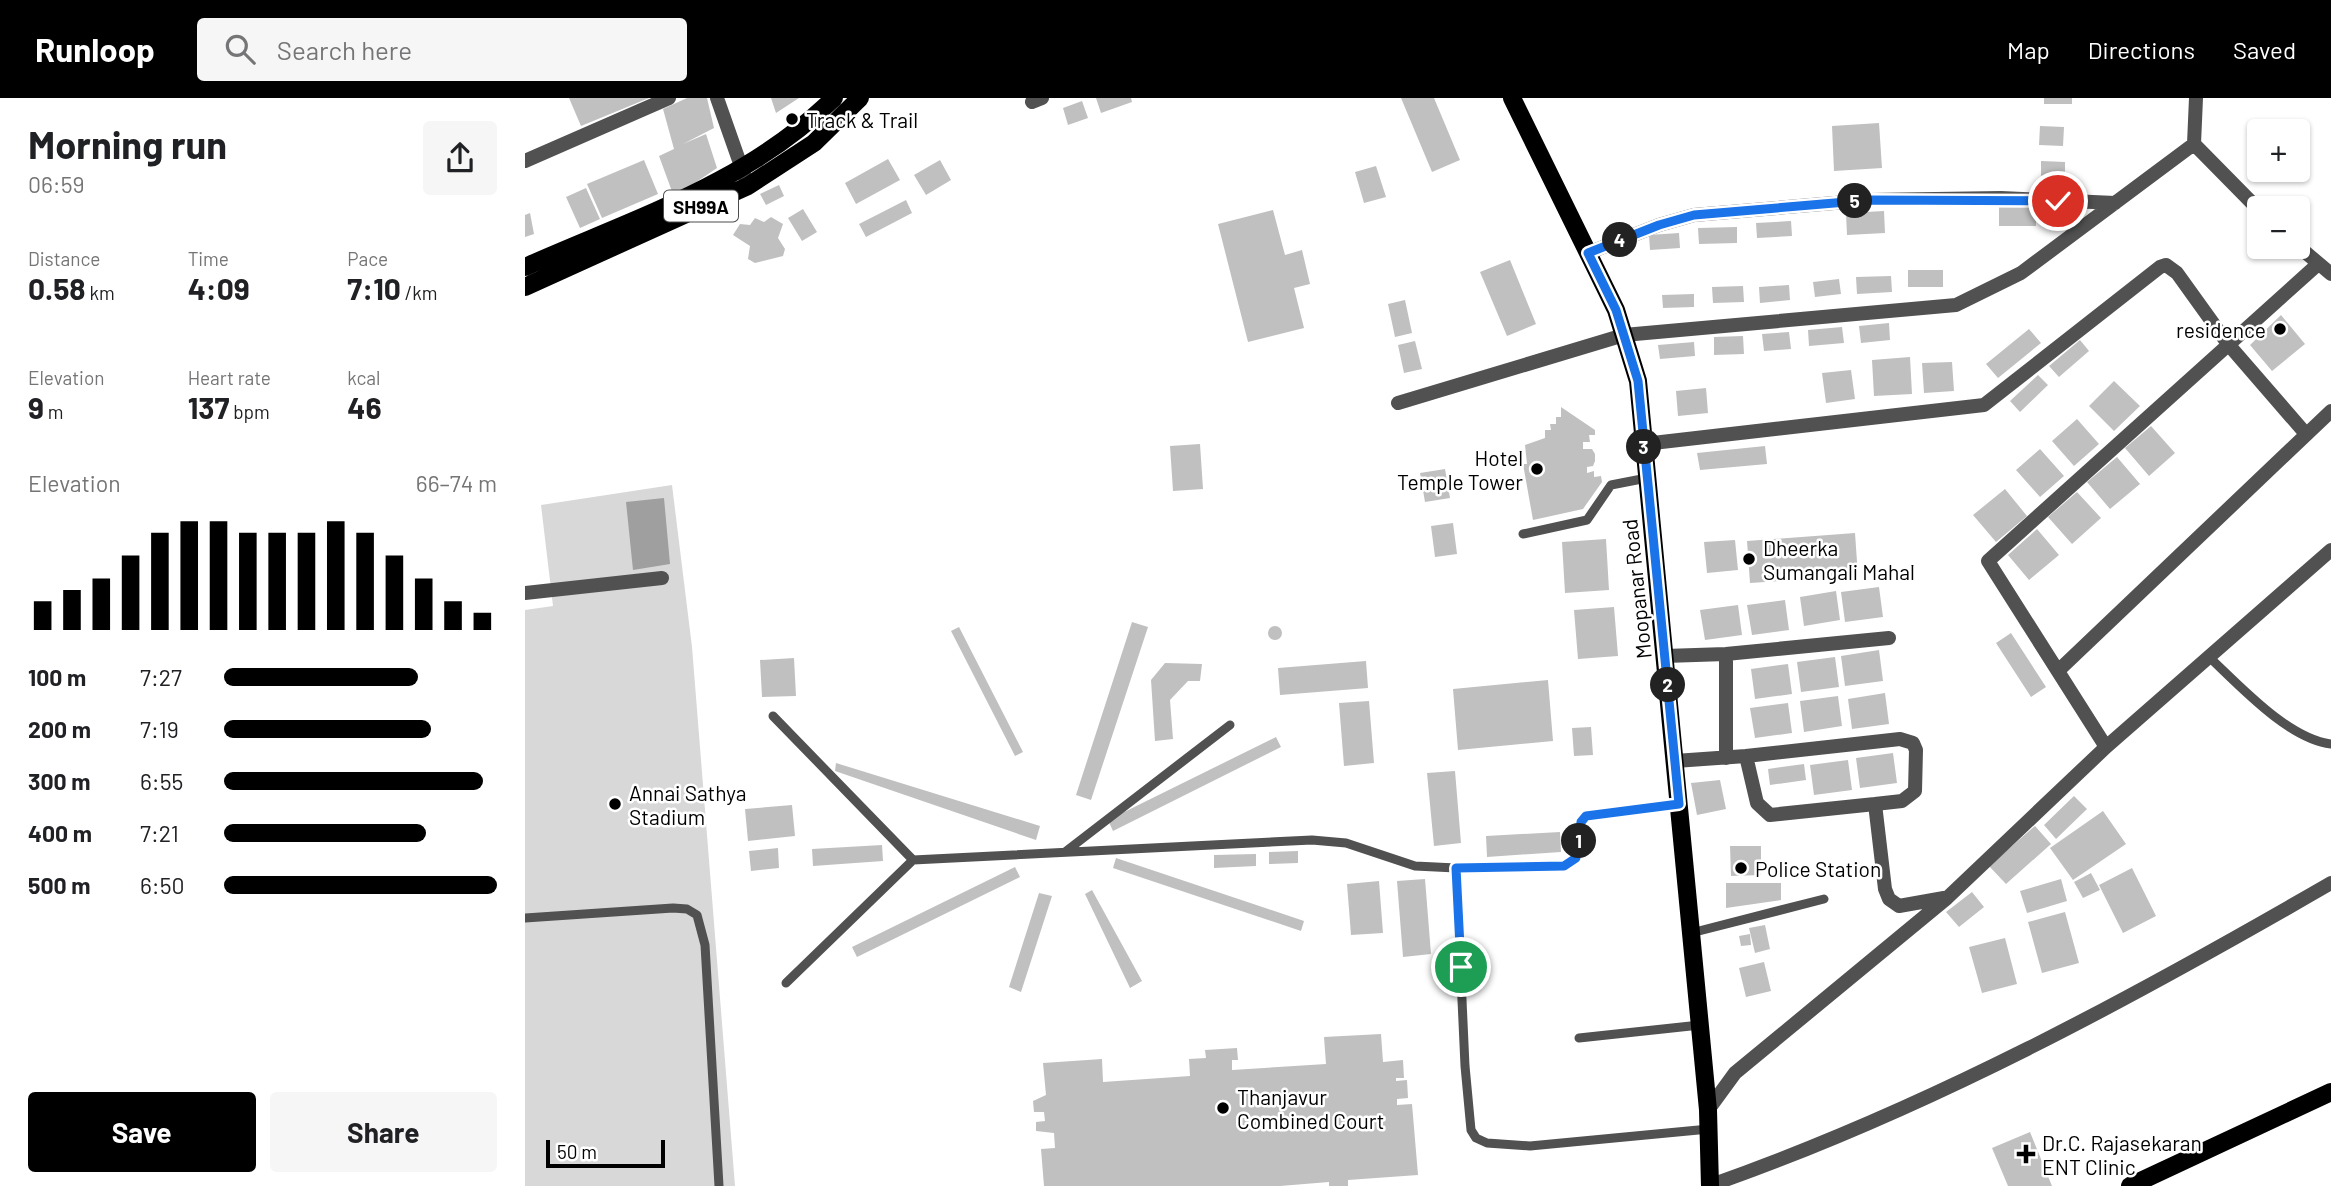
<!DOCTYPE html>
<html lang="en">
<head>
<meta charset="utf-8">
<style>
  body { margin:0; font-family:Barlow,sans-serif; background:#f6f6f6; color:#202124; height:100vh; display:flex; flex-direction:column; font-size:26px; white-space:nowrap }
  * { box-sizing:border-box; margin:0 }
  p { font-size:23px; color:#757577 }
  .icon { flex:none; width:38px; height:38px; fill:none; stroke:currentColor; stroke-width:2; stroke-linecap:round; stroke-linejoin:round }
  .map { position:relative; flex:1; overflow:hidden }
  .sheet { display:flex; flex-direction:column; background:#fff; width:525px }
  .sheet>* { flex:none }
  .fabs { position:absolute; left:1722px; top:21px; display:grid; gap:14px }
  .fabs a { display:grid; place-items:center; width:63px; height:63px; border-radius:7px; background:#fff; box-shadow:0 2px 5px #0004; font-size:35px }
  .scale { position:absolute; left:21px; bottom:18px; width:119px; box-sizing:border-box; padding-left:7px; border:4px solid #000; border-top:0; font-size:19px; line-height:24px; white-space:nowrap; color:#000; -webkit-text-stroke:5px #fff; paint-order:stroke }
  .pin { position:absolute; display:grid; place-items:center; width:60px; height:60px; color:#fff; margin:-30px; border:4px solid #fff; border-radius:50%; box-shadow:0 2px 7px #0007 }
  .km { position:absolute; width:35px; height:35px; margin:-18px; border-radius:50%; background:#222; color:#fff; font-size:19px; line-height:35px; text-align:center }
  .round { display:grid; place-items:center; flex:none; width:74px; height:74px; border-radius:7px; background:#f6f6f6 }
  .summary { display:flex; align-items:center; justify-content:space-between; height:119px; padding:0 28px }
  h1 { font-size:38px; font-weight:700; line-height:52px }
  .stats { display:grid; grid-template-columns:repeat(3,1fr); gap:10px; height:119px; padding:7px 28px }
  .stats div { display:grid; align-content:center }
  .stats b { font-size:30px; font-weight:700 }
  .stats small { font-size:19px; font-weight:400 }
  .stats p { font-size:19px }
  .chart { height:196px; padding:14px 28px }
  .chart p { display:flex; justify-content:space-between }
  .chart svg { width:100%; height:126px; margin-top:7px; stroke:#000; stroke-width:6 }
  .primary-button { display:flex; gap:14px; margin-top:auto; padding:14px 28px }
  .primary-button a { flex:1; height:80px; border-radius:7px; background:#000; color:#fff; font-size:28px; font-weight:700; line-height:80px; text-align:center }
  .primary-button a+a { background:#f6f6f6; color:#202124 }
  ul { padding:0 28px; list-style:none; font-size:23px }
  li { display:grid; grid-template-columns:112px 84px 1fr; align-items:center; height:52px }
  li i { height:18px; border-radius:9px; background:#000 }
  header { display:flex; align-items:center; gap:42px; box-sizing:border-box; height:98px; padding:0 35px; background:#000; color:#fff }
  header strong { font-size:33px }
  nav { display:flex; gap:38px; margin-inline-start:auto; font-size:24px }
  .search { width:490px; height:63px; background:#f6f6f6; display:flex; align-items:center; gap:18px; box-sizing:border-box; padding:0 24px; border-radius:7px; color:#757577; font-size:26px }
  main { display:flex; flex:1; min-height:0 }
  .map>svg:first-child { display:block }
</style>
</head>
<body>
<header>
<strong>Runloop</strong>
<div class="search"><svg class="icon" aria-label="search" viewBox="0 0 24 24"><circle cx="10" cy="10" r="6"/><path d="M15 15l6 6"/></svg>Search here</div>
<nav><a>Map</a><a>Directions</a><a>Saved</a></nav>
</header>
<main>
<section class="sheet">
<div class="summary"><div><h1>Morning run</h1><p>06:59</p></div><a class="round"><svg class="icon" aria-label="share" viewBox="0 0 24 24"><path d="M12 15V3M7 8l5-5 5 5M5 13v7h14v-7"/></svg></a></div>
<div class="stats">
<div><p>Distance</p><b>0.58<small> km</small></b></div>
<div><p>Time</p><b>4:09</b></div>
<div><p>Pace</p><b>7:10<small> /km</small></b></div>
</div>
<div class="stats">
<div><p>Elevation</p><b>9<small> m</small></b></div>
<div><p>Heart rate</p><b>137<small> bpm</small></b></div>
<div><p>kcal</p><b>46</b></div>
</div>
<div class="chart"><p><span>Elevation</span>66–74 m</p>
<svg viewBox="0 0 160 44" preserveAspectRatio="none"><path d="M5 44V34M15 44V30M25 44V26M35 44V18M45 44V10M55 44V6M65 44V6M75 44V10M85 44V10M95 44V10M105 44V6M115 44V10M125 44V18M135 44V26M145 44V34M155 44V38"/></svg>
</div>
<ul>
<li><b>100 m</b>7:27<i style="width:71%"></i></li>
<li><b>200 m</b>7:19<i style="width:76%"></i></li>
<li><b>300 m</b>6:55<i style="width:95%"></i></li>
<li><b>400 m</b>7:21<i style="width:74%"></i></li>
<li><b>500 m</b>6:50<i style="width:100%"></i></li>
</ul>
<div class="primary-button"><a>Save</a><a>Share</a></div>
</section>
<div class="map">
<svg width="1806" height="1088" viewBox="0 0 1806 1088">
  <rect width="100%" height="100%" fill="#fff"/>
  <path fill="#d8d8d8" d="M147,387L167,549L210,1088H0V512L28,508L16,407Z"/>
  <path fill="#9f9f9f" d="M139,400L145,466L108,472L101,404Z"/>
  <path fill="#c0c0c0" d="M44,0H124L56,28Z
    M162,0H182L189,30L158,46L181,36L192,70L149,99L134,58L149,51L138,11Z
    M246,0H274L251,15Z
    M571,0H606L607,4L576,15Z
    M876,0H909L935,62L907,74Z
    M1519,0H1547V6H1519Z
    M557,3L563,20L543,27L538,10Z
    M1354,25L1357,70L1309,73L1307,28Z
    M1515,28L1539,29L1538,48L1514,47Z
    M363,61L375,82L331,106L320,85Z
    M119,62L133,96L77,120L62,86Z
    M415,62L426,82L401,97L389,77Z
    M1516,63L1540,64V80L1516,79Z
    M851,68L861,99L839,105L830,74Z
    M254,87L259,98L241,107L235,96Z
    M61,90L75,121L55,130L41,99Z
    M381,102L387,115L341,139L334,126Z
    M1474,108H1511V128H1474Z
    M278,111L292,134L277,143L263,120Z
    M748,112L760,157L777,152L785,186L769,190L779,230L723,244L693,126Z
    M1359,113L1360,135L1322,137L1321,115Z
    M5,115L9,136L0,139V117Z
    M246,119L258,126L253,140L260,151L258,158L230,165L223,161L225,148L208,137L215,126L225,127L230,120L239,124Z
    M1266,123L1267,138L1232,140L1231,125Z
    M1212,129V145L1174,146L1173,130Z
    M1154,135L1155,150L1125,152L1124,137Z
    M985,162L1011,226L982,238L955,174Z
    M1383,172H1418V189H1383Z
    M1366,178L1367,194L1332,196L1331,179Z
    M1314,181L1316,196L1290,199L1288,184Z
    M1264,187L1265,202L1235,205L1234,189Z
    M1218,188L1219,204L1188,205L1187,189Z
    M1169,196V209L1138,210L1137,197Z
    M880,202L887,235L870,239L863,206Z
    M1756,217L1780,246L1747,273L1725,247Z
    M1364,225L1365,242L1336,245L1334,228Z
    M1317,229L1319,245L1284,248L1283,232Z
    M1504,231L1516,245L1473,280L1461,266Z
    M1264,234L1266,251L1239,253L1237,236Z
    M1218,238L1219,256L1189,257V239Z
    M1555,242L1564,253L1534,279L1524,268Z
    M890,243L897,271L879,275L873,247Z
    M1169,244L1170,258L1135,261L1133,247Z
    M1385,259L1387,296L1349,298L1347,262Z
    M1427,264L1429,293L1399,295L1397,265Z
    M1326,272L1330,301L1301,305L1297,275Z
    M1513,277L1523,287L1495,314L1485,303Z
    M1589,283L1615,308L1589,333L1564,308Z
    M1181,290L1183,315L1153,318L1151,293Z
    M1036,309L1070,332V337H1064L1065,344H1058V351H1067L1070,356V363L1068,368L1062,369V375L1069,373V379L1076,378L1077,384L1058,411L1008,422L998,366H1002L1000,347L1020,340V332H1026L1025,326H1031V319H1036Z
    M1552,321L1574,346L1549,368L1527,343Z
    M1626,328L1650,355L1624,378L1600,350Z
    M675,346L678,391L648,393L645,348Z
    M1240,348L1242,366L1175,372L1172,355Z
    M1515,351L1539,378L1515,399L1491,372Z
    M1592,359L1615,386L1585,411L1562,384Z
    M920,371L925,400L900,404L895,375Z
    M1480,391L1502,418L1471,444L1448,417Z
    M1552,394L1576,420L1547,446L1523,419Z
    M928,425L932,456L910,459L906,428Z
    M1512,431L1534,457L1504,482L1483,457Z
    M1330,435L1333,478L1225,485L1222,443Z
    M1081,441L1084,492L1040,495L1037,444Z
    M1210,442L1213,472L1182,475L1179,444Z
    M1354,489L1358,519L1320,524L1316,494Z
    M1311,493L1315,522L1279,528L1275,499Z
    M1260,502L1264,532L1227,537L1222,507Z
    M1213,507L1217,537L1180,542L1175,512Z
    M1089,509L1093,558L1053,561L1049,512Z
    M607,524L623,529L566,702L551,697Z
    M743 535a7 7 0 1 1 14 0a7 7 0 1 1-14 0Z
    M434,529L498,654L490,658L426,533Z
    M1486,535L1521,589L1506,599L1471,545Z
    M1354,552L1358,583L1320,588L1316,558Z
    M1310,559L1314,589L1276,594L1272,564Z
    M269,560L271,598L237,599L235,562Z
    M841,563L843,590L755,597L753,570Z
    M640,565L677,566L675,583H663L645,602L648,641L630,643L626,582Z
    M1263,566L1267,596L1230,601L1226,571Z
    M1023,582L1028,643L933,652L928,591Z
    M1360,595L1364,626L1327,631L1323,601Z
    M1313,598L1317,628L1279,634L1275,603Z
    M844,603L849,665L819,668L814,605Z
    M1263,605L1267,635L1230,640L1225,610Z
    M1066,629L1068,657L1049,658L1047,630Z
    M751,639L756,649L588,733L583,722Z
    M1368,655L1372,685L1335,690L1331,660Z
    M1323,662L1327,692L1289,697L1285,667Z
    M311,665L515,728L511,742L310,673Z
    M1279,666L1281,682L1245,687L1243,671Z
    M930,673L936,745L909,748L902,675Z
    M1195,682L1201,711L1172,717L1166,685Z
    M1549,698L1562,711L1531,741L1519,727Z
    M267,707L270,738L223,743L220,711Z
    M1578,713L1601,746L1548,782L1525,750Z
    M1510,728L1526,746L1481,786L1464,768Z
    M1035,734L1036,754L962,759L961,738Z
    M357,747L358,763L288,768L287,751Z
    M1205,748H1236V777L1206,778Z
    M253,750L254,770L226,773L224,753Z
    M773,753V765L744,766V754Z
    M731,756V768L689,770V757Z
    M591,760L779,823L776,833L588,770Z
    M490,769L495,779L332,859L327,849Z
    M1607,770L1631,818L1598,835L1574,787Z
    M1566,775L1575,792L1558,800L1549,784Z
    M900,781L906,856L878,859L872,783Z
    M1536,781L1542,803L1502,815L1495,793Z
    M854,783L858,835L826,837L822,786Z
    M1201,785H1256V802L1201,810Z
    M567,792L617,883L605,890L560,796Z
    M1447,794L1459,809L1434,829L1421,814Z
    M514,795L527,798L496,894L484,889Z
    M1540,814L1554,865L1517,875L1503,824Z
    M1240,827L1245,851L1230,855L1224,830Z
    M1225,836L1226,847L1216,848L1214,838Z
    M1480,840L1492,886L1457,895L1444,849Z
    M1239,864L1246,893L1221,899L1214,870Z
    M856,936L858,964L878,962L879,980H871V983L882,982L883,1000L872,1001V1007L887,1006L893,1077L823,1082V1088H804V1084L755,1088H519L516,1051L530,1050L529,1035L511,1033V1024L520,1023L519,1014H509L508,1003L521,997L518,965L577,961L578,984L665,978L664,961L681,960L680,952L712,950L713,962H707V972L801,966L799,939Z
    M1505,1034L1527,1088H1483L1467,1050Z"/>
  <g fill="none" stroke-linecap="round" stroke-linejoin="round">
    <path stroke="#515151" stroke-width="9" d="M998,436L1062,422L1086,387L1122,380
      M1683,558C1714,587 1763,641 1806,646
      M248,618L388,762
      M1154,706L1061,717L1056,724L1051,760L1039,768L931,770L940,968L946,1032L951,1040L962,1045L1005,1048L1184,1031
      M540,754L705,627
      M0,820L148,810L162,811L172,817L180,847L194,1088
      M1166,835L1299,801
      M261,885L388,762L787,742L821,745L890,768L931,770
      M1054,940L1175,927"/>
    <path stroke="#515151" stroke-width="14" d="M192,0L223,88
      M1671,0L1669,46L1734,112
      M507,4L517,0
      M0,63L144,0
      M1773,148L1806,176
      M1063,155L1134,127L1169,117L1345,102L1476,100L1590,105
      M873,305L1099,237L1431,207L1496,175L1669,46
      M1119,346L1459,307L1635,169L1641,167L1652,175L1703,246L1781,336
      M0,495L137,480
      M1201,556V660
      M1140,558L1201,556L1364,540
      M1534,572L1806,313
      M1581,649L1463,463L1792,167
      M1221,658L1375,641L1388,645L1391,652L1390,693L1377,703L1350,706
      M1150,663L1221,658L1232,705L1245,717L1350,706L1360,791L1364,801L1374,808L1419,800
      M1183,1012L1210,975L1422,800L1581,649L1806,452
      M1186,1087C1403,1011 1607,900 1806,785"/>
    <path stroke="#000" stroke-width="18" d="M987,0L1091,212L1113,283L1183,1012L1185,1088
      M0,169C110,120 221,86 309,0
      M0,189L223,88L289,45L335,0
      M1605,1088L1806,994"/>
  </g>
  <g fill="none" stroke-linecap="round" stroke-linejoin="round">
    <g stroke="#fff" stroke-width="14">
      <path id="route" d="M936,869L931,770L1039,768L1051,760L1056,724L1061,718L1154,706L1113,283L1091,212L1063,155L1134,127L1169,117L1345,102L1533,103"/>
    </g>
    <use href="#route" stroke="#1a73e8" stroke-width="9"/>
  </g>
  <g fill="#000" stroke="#fff" stroke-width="2.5">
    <circle cx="267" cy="21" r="7"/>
    <circle cx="1755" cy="231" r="7"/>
    <circle cx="1012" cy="371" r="7"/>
    <circle cx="1224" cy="461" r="7"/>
    <circle cx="90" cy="706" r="7"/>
    <circle cx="1216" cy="770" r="7"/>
    <circle cx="698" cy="1010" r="7"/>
    <path d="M1497.5 1045.5h7v7h7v7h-7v7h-7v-7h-7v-7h7z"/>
  </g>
  <g text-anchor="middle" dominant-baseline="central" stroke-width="5" stroke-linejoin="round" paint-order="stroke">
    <rect fill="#fff" stroke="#4c4c4c" stroke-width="2" x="139" y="92.5" width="74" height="31" rx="5"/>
    <g font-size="19" font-weight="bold" fill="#000">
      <text x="176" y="108">SH99A</text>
    </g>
    <g font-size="21" fill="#000" stroke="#fff" text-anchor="start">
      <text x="281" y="21">Track &amp; Trail</text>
      <text x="1741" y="231" text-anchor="end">residence</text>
      <text x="998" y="359" text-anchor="end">Hotel<tspan x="998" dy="24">Temple Tower</tspan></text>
      <text x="1238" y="449">Dheerka<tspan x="1238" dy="24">Sumangali Mahal</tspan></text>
      <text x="104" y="694">Annai Sathya<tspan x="104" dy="24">Stadium</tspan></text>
      <text x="1230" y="770">Police Station</text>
      <text x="712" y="998">Thanjavur<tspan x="712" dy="24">Combined Court</tspan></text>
      <text x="1517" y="1044">Dr.C. Rajasekaran<tspan x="1517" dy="24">ENT Clinic</tspan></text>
    </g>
    <g font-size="21" fill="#000" stroke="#fff">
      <text transform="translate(1111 491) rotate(-96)">Moopanar Road</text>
    </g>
  </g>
</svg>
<div class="fabs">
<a>+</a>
<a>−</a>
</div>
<div class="scale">50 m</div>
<div class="pin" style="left:936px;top:869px;background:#1e9e55"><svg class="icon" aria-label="arrive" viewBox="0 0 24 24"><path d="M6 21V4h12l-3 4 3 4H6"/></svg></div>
<div class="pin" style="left:1533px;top:103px;background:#d93025"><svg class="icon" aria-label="check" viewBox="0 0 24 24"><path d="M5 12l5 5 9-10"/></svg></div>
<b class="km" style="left:1054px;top:743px">1</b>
<b class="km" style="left:1143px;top:587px">2</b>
<b class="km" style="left:1119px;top:349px">3</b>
<b class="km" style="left:1095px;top:142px">4</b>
<b class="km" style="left:1330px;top:103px">5</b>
</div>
</main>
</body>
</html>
